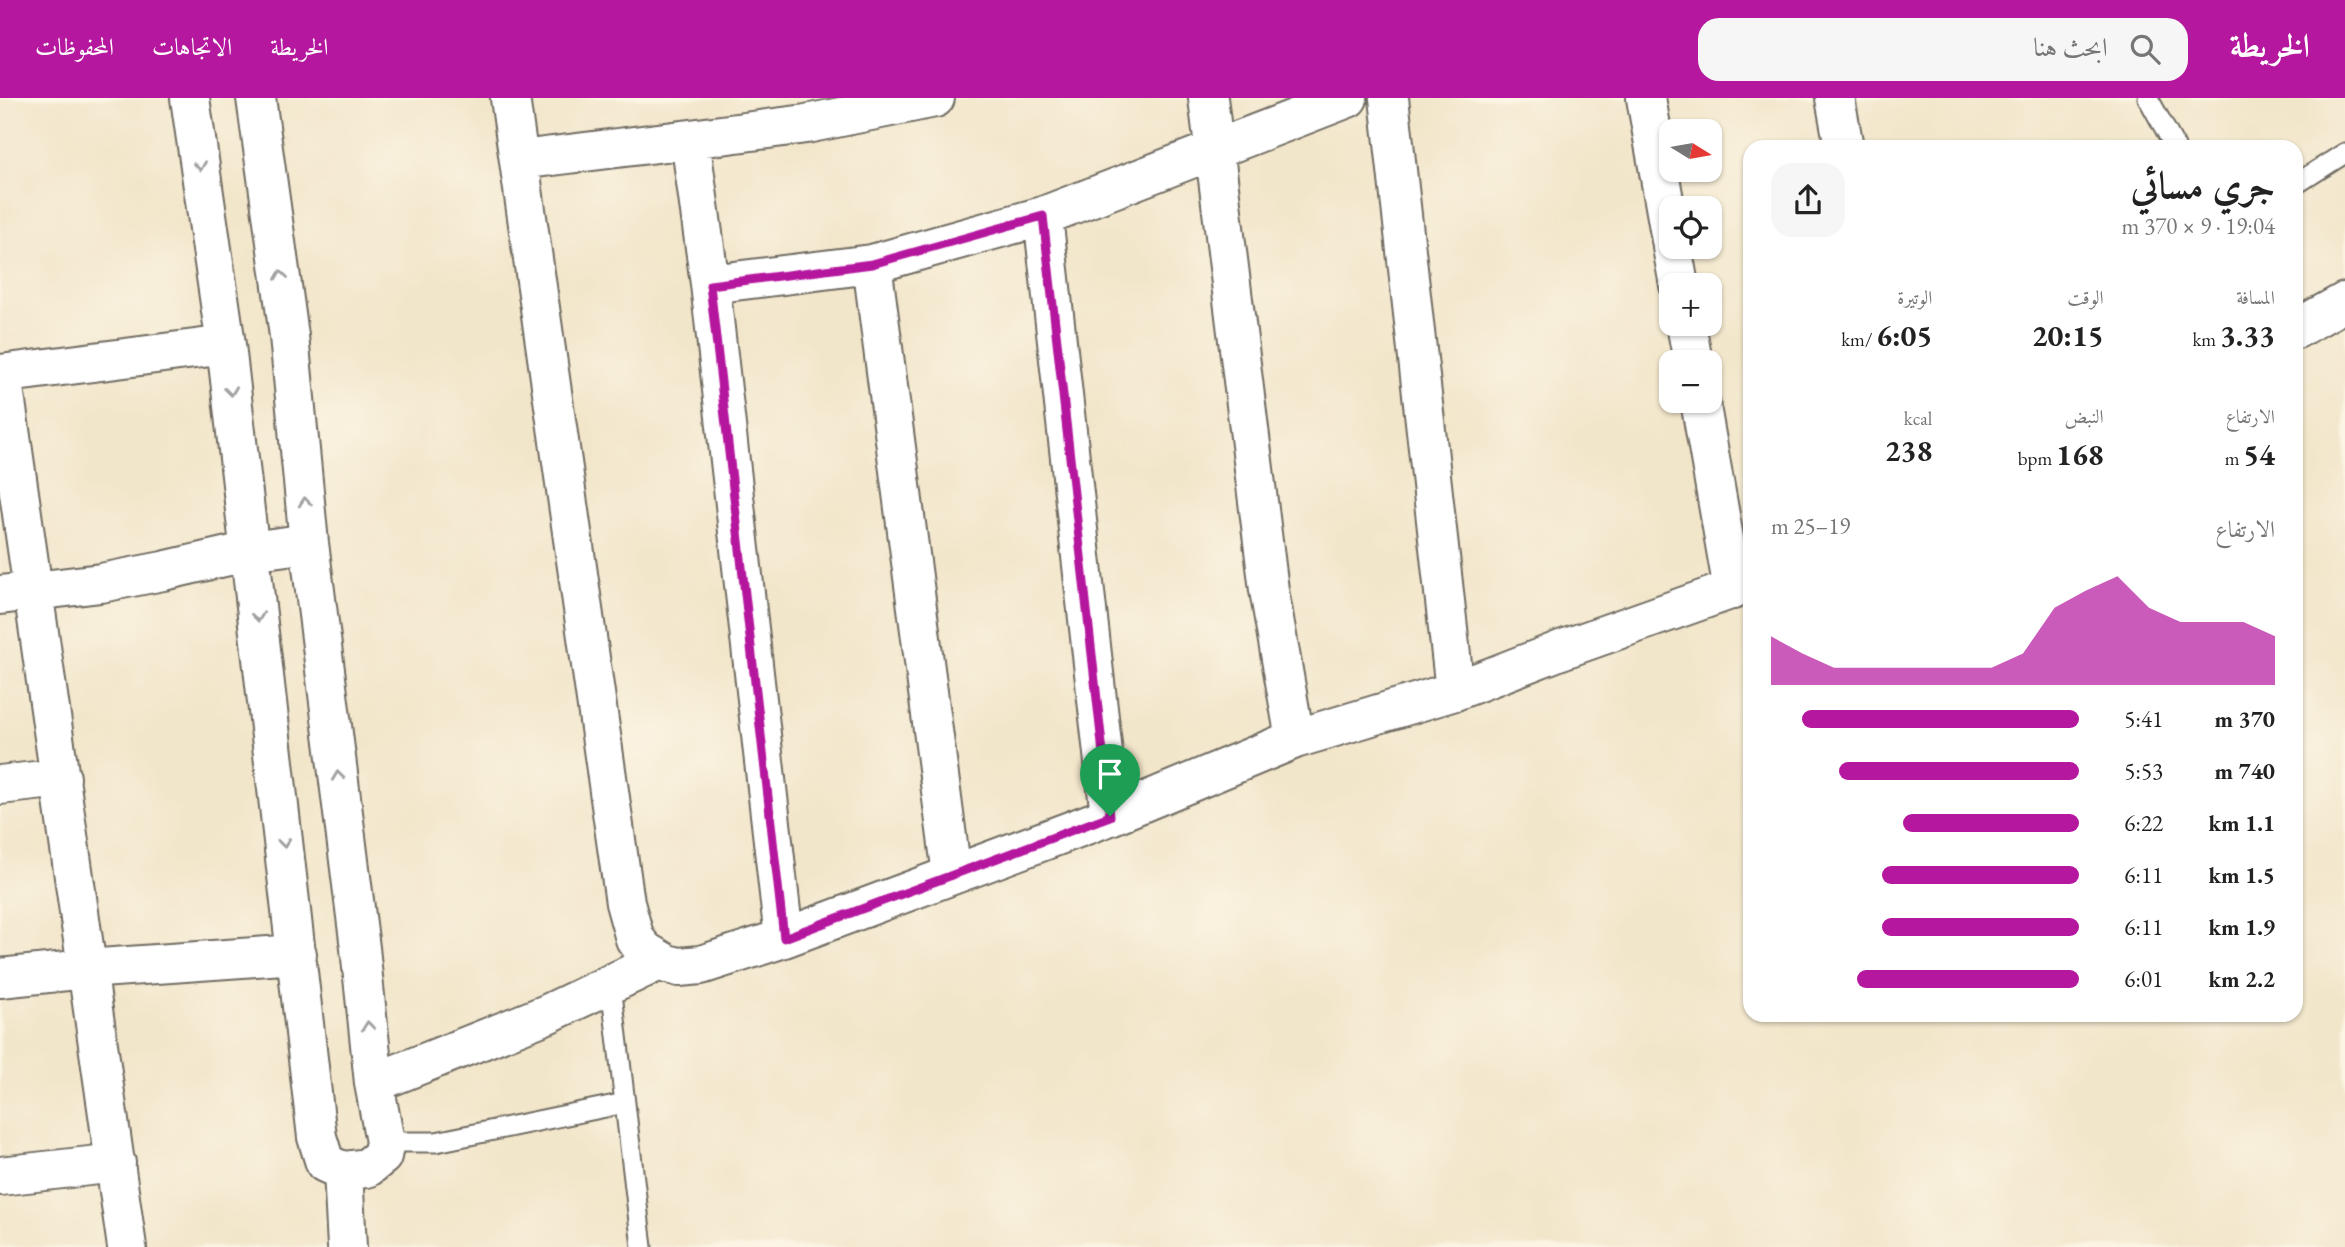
<!DOCTYPE html>
<html lang="ar">
<head>
<meta charset="utf-8">
<style>
  body { margin:0; font-family:"EB Garamond",Amiri,serif; background:#f6f6f6; color:#222; direction:rtl; height:100vh; display:flex; flex-direction:column; font-size:26px; white-space:nowrap }
  * { box-sizing:border-box; margin:0 }
  p { font-size:23px; color:#767676 }
  .icon { flex:none; width:38px; height:38px; fill:none; stroke:currentColor; stroke-width:2; stroke-linecap:round; stroke-linejoin:round }
  .map { position:relative; flex:1; overflow:hidden; direction:ltr }
  .side { position:absolute; left:1743px; top:42px; width:560px; height:882px; display:flex; flex-direction:column; background:#fff; border-radius:21px; box-shadow:0 2px 5px #0004; direction:rtl }
  .side>* { flex:none }
  .needle { width:46px; rotate:101deg }
  .controls { position:absolute; left:1659px; top:21px; display:grid; gap:14px }
  .controls a { display:grid; place-items:center; width:63px; height:63px; border-radius:14px; background:#fff; box-shadow:0 2px 5px #0004; font-size:35px }
  .pin { position:absolute; display:grid; place-items:center; width:60px; height:60px; color:#fff; margin:-72px -30px; border-radius:50% 50% 50% 0; rotate:-45deg; box-shadow:0 0 7px #0007 }
  .pin .icon { rotate:45deg }
  .round { display:grid; place-items:center; flex:none; width:74px; height:74px; border-radius:21px; background:#f6f6f6 }
  .overview { display:flex; align-items:center; justify-content:space-between; height:119px; padding:0 28px }
  h1 { font-size:38px; font-weight:700; line-height:52px }
  .metrics { display:grid; grid-template-columns:repeat(3,1fr); gap:10px; height:119px; padding:7px 28px }
  .metrics div { display:grid; align-content:center }
  .metrics b { font-size:30px; font-weight:700 }
  .metrics small { font-size:19px; font-weight:400 }
  .metrics p { font-size:19px }
  .chart { height:196px; padding:14px 28px }
  .chart p { display:flex; justify-content:space-between }
  .chart svg { width:100%; height:126px; margin-top:7px; fill:#b5179e; opacity:.7 }
  ul { padding:0 28px; list-style:none; font-size:23px }
  li { display:grid; grid-template-columns:112px 84px 1fr; align-items:center; height:52px }
  li i { height:18px; border-radius:9px; background:#b5179e }
  header { display:flex; align-items:center; gap:42px; box-sizing:border-box; height:98px; padding:0 35px; background:#b5179e; color:#fff }
  header strong { font-size:33px }
  nav { display:flex; gap:38px; margin-inline-start:auto; font-size:24px }
  .search { width:490px; height:63px; background:#f6f6f6; display:flex; align-items:center; gap:18px; box-sizing:border-box; padding:0 24px; border-radius:21px; color:#767676; font-size:26px }
  .map>svg:first-child { display:block }
</style>
</head>
<body>
<header>
<strong>الخريطة</strong>
<div class="search"><svg class="icon" aria-label="search" viewBox="0 0 24 24"><circle cx="10" cy="10" r="6"/><path d="M15 15l6 6"/></svg>ابحث هنا</div>
<nav><a>الخريطة</a><a>الاتجاهات</a><a>المحفوظات</a></nav>
</header>
<div class="map">
<svg width="2345" height="1149" viewBox="0 0 2345 1149">
  <rect width="100%" height="100%" fill="#fcf5e5"/>
  <filter id="ink" filterUnits="userSpaceOnUse"><feTurbulence type="fractalNoise" baseFrequency=".0143" numOctaves="2"/><feDisplacementMap in="SourceGraphic" scale="14" xChannelSelector="R" yChannelSelector="G"/><feConvolveMatrix kernelMatrix="1 2 1 2 8 2 1 2 1" color-interpolation-filters="sRGB"/></filter>
  <filter id="wash" filterUnits="userSpaceOnUse"><feTurbulence type="fractalNoise" baseFrequency=".00686" numOctaves="4" result="noise"/><feDisplacementMap in="SourceGraphic" scale="28" xChannelSelector="R" yChannelSelector="G"/><feGaussianBlur stdDeviation="1.57" result="paint"/><feColorMatrix in="noise" values="0 0 0 0 0 0 0 0 0 0 0 0 0 0 0 0 0 1.4 0 .05"/><feComposite in="paint" operator="in"/></filter>
  <g filter="url(#wash)">
    <rect width="100%" height="100%" fill="#f2e6ca"/>
  </g>
  <g filter="url(#ink)">
    <g fill="none" stroke-linecap="round" stroke-linejoin="round">
      <g stroke="#716c63" stroke-width="23">
        <path id="service" d="M2148,0L2175,49
          M2296,86L2345,55
          M611,887L642,1149
          M385,1044H436L625,1005"/>
      </g>
      <g stroke="#716c63" stroke-width="42">
        <path id="minor" d="M190,0L226,247L317,1039L325,1065L343,1073L367,1070L382,1058L385,1044L374,985L360,850L309,445L289,238L256,0
          M510,0L625,805L635,841L645,853L667,866L679,869L701,867L784,840L1110,718L1295,641L1455,593L1561,552L1750,485
          M1208,0L1269,492L1295,641
          M1389,0L1455,593
          M1646,0L1671,142
          M1835,0L1844,49
          M690,41L806,26L935,0
          M520,62L690,41L710,186L784,840
          M1043,118L1110,718
          M1672,149L1679,187
          M872,166L952,777
          M710,186L872,166L1043,118L1348,0
          M1686,226L1693,264
          M2296,231L2345,204
          M0,276L226,247
          M2,276L127,1149
          M1700,303L1733,492
          M0,497L101,485L163,473L250,453L309,445
          M0,687L61,680
          M0,880L86,871L297,856
          M374,985L547,916L659,863
          M343,1073L347,1149
          M0,1078L116,1065"/>
      </g>
      <use href="#service" stroke="#fff" stroke-width="19"/>
      <use href="#minor" stroke="#fff" stroke-width="38"/>
    </g>
    <defs><path id="oneway-chevron" d="M-2-3.5L2.5 0L-2 3.5" fill="none" stroke-width="1.6" stroke-linecap="round" stroke-linejoin="round" transform="scale(1.75)"/></defs>
    <g stroke="#a0a0a0">
      <use href="#oneway-chevron" transform="translate(200 68) rotate(82)"/>
      <use href="#oneway-chevron" transform="translate(281 177) rotate(-98)"/>
      <use href="#oneway-chevron" transform="translate(231 293) rotate(83)"/>
      <use href="#oneway-chevron" transform="translate(305 404) rotate(-95)"/>
      <use href="#oneway-chevron" transform="translate(258 519) rotate(83)"/>
      <use href="#oneway-chevron" transform="translate(338 678) rotate(-97)"/>
      <use href="#oneway-chevron" transform="translate(284 745) rotate(83)"/>
      <use href="#oneway-chevron" transform="translate(368 928) rotate(-96)"/>
    </g>
  </g>
  <g fill="none" stroke-linecap="round" stroke-linejoin="round" filter="url(#ink)">
    <g stroke="#fff" stroke-width="14">
      <path id="route" d="M1043,118L1110,718L784,840L710,187L872,166Z"/>
    </g>
    <use href="#route" stroke="#b5179e" stroke-width="9"/>
  </g>
</svg>
<div class="controls">
<a><svg class="needle" viewBox="-14 -14 28 28"><path d="M0-13l5 13h-10z" fill="#e53935"/><path d="M0 13l5-13h-10z" fill="#767676"/></svg></a>
<a><svg class="icon" aria-label="locate" viewBox="0 0 24 24"><circle cx="12" cy="12" r="6"/><path d="M12 2v4M12 18v4M2 12h4M18 12h4"/></svg></a>
<a>+</a>
<a>−</a>
</div>
<div class="pin" style="left:1110px;top:718px;background:#1e9e55"><svg class="icon" aria-label="arrive" viewBox="0 0 24 24"><path d="M6 21V4h12l-3 4 3 4H6"/></svg></div>
<section class="side">
<div class="overview"><div><h1>جري مسائي</h1><p>19:04 · 9 × 370 m</p></div><a class="round"><svg class="icon" aria-label="share" viewBox="0 0 24 24"><path d="M12 15V3M7 8l5-5 5 5M5 13v7h14v-7"/></svg></a></div>
<div class="metrics">
<div><p>المسافة</p><b>3.33<small> km</small></b></div>
<div><p>الوقت</p><b>20:15</b></div>
<div><p>الوتيرة</p><b>6:05<small> /km</small></b></div>
</div>
<div class="metrics">
<div><p>الارتفاع</p><b>54<small> m</small></b></div>
<div><p>النبض</p><b>168<small> bpm</small></b></div>
<div><p>kcal</p><b>238</b></div>
</div>
<div class="chart"><p><span>الارتفاع</span>19–25 m</p>
<svg viewBox="0 0 160 44" preserveAspectRatio="none"><path d="M0 44V27L10 33L20 38L30 38L40 38L50 38L60 38L70 38L80 33L90 17L100 11L110 6L120 17L130 22L140 22L150 22L160 27V44z"/></svg>
</div>
<ul>
<li><b>370 m</b>5:41<i style="width:90%"></i></li>
<li><b>740 m</b>5:53<i style="width:78%"></i></li>
<li><b>1.1 km</b>6:22<i style="width:57%"></i></li>
<li><b>1.5 km</b>6:11<i style="width:64%"></i></li>
<li><b>1.9 km</b>6:11<i style="width:64%"></i></li>
<li><b>2.2 km</b>6:01<i style="width:72%"></i></li>
</ul>
</section>
</div>
</body>
</html>
